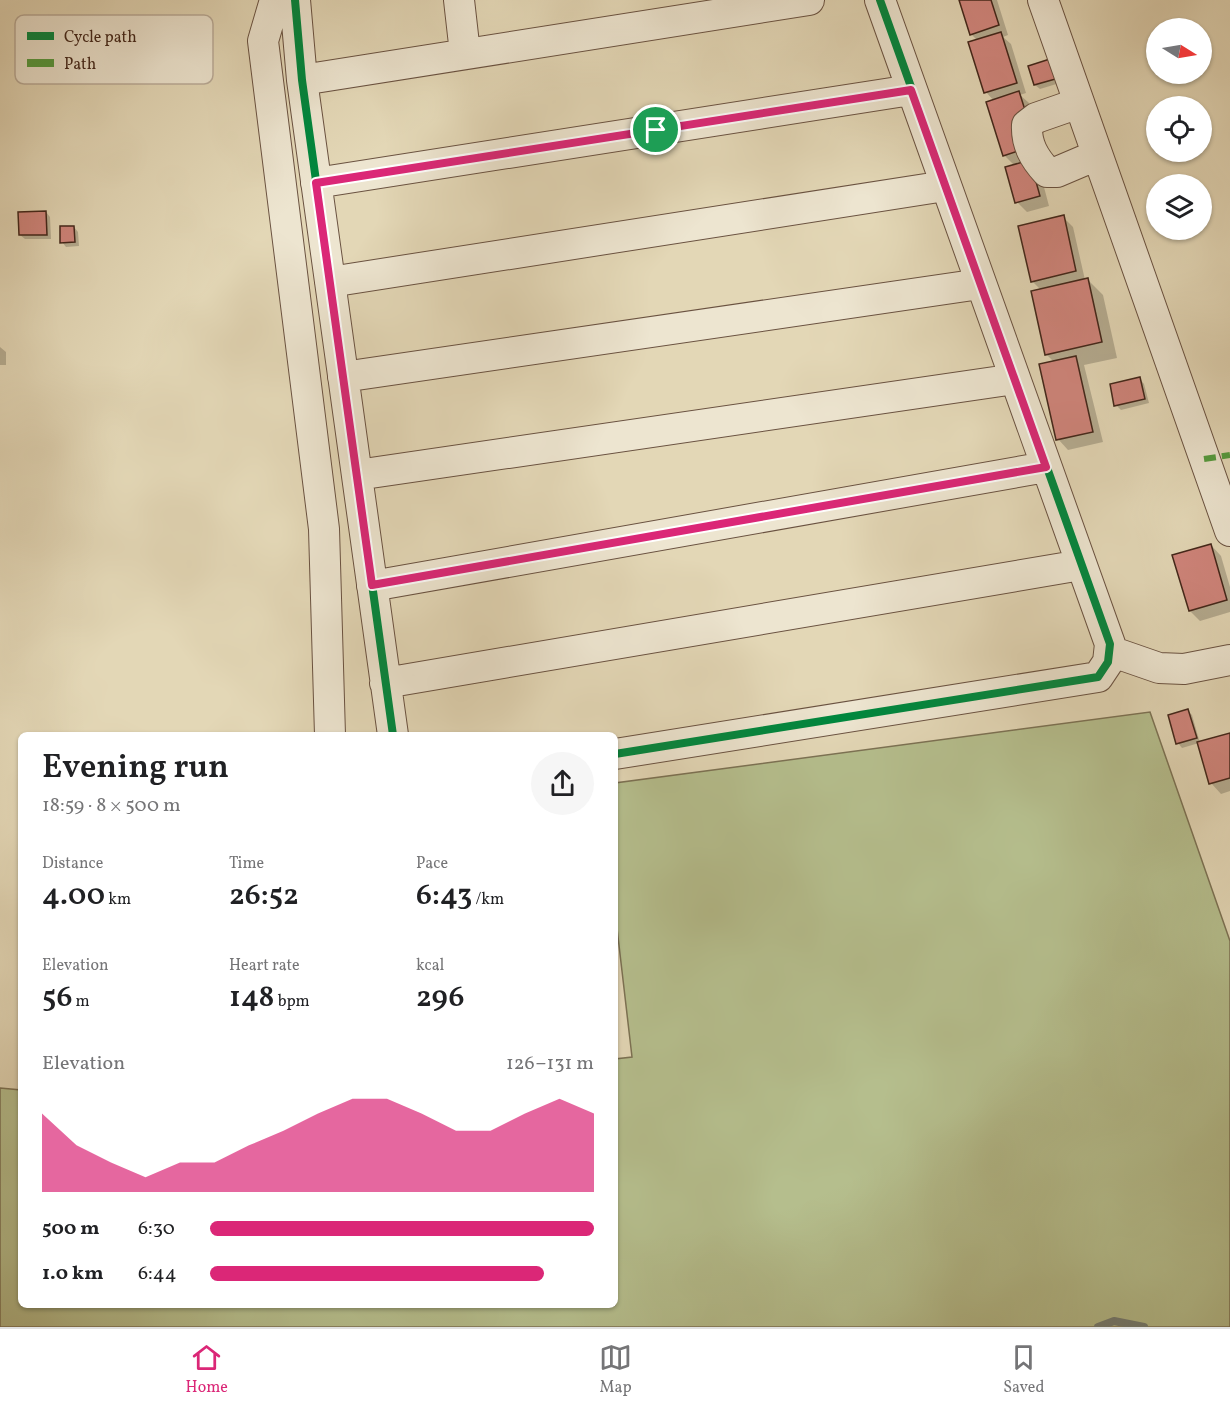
<!DOCTYPE html>
<html lang="en">
<head>
<meta charset="utf-8">
<style>
  body { margin:0; font-family:Vollkorn,serif; background:#f6f6f6; color:#202124; height:100vh; display:flex; flex-direction:column; font-size:22px; white-space:nowrap }
  * { box-sizing:border-box; margin:0 }
  p { font-size:20px; color:#757577 }
  .icon { flex:none; width:33px; height:33px; fill:none; stroke:currentColor; stroke-width:2; stroke-linecap:round; stroke-linejoin:round }
  .map { position:relative; flex:1; overflow:hidden }
  .side { position:absolute; left:18px; top:732px; width:600px; height:576px; display:flex; flex-direction:column; background:#fff; border-radius:9px; box-shadow:0 2px 4px #0004 }
  .side>* { flex:none }
  .needle { width:39px; rotate:101deg }
  .fabs { position:absolute; left:1146px; top:18px; display:grid; gap:12px }
  .fabs a { display:grid; place-items:center; width:66px; height:66px; border-radius:50%; background:#fff; box-shadow:0 2px 4px #0004; font-size:30px }
  .pin { position:absolute; display:grid; place-items:center; width:51px; height:51px; color:#fff; margin:-26px; border:3px solid #fff; border-radius:50%; box-shadow:0 2px 6px #0007 }
  .round { display:grid; place-items:center; flex:none; width:63px; height:63px; border-radius:32px; background:#f6f6f6 }
  .summary { display:flex; align-items:center; justify-content:space-between; height:102px; padding:0 24px }
  h1 { font-size:33px; font-weight:600; line-height:45px }
  .stats { display:grid; grid-template-columns:repeat(3,1fr); gap:9px; height:102px; padding:6px 24px }
  .stats div { display:grid; align-content:center }
  .stats b { font-size:30px; font-weight:600 }
  .stats small { font-size:16px; font-weight:400 }
  .stats p { font-size:16px }
  .chart { height:168px; padding:12px 24px }
  .chart p { display:flex; justify-content:space-between }
  .chart svg { width:100%; height:108px; margin-top:6px; fill:#db2777; opacity:.7 }
  ul { padding:0 24px; list-style:none; font-size:20px }
  li { display:grid; grid-template-columns:96px 72px 1fr; align-items:center; height:45px }
  li i { height:15px; border-radius:8px; background:#db2777 }
  .menu { display:flex; justify-content:space-around; align-items:center; height:84px; border-top:2px solid #e0e0e0; background:#fff; font-size:16px; color:#757577 }
  .menu a { display:grid; justify-items:center; gap:3px }
  .menu .current { color:#db2777 }
  .map>svg:first-child { display:block }
</style>
</head>
<body>
<div class="map">
<svg width="1230" height="1327" viewBox="0 0 1230 1327">
  <rect width="100%" height="100%" fill="#e3d7b6"/>
  <filter id="stains"><feTurbulence type="fractalNoise" baseFrequency=".00333" numOctaves="4"/><feColorMatrix values="0 0 0 0 .2 0 0 0 0 .09 0 0 0 0 .02 0 0 0 .5 -.17"/></filter>
  <radialGradient id="worn" r=".72"><stop offset=".6" stop-color="#630" stop-opacity="0"/><stop offset="1" stop-color="#630" stop-opacity=".3"/></radialGradient>
  <path fill="#b5be8d" stroke="#7c7254" stroke-width="1.5" d="M1150,712L1230,941V1327H0V1088L21,1090V1305H615V1059L632,1057L615,911V783Z"/>
  <path fill="#0003" d="M960,0H997L1008,35L1003,37L1011,44L1026,93L1020,95L1029,103L1045,156L1040,172L1049,206L1027,212L1017,202L1015,166L1004,155L994,101L986,92L978,41L971,34Z
    M1029,67L1063,82L1040,89L1035,85Z
    M46,212L50,217L51,239H25L20,235Z
    M1063,217L1073,227L1085,280L1087,279L1103,295L1117,358L1084,365L1103,442L1068,450L1058,439L1054,362L1046,354L1041,290L1032,281Z
    M74,227L78,232L79,246L66,247L62,242Z
    M0,347L6,352V365H0Z
    M1140,379L1144,384L1149,403L1121,410L1116,405Z
    M1211,545L1221,556L1230,587V612L1200,621L1190,611Z
    M1187,710L1192,715L1200,743L1230,734V791L1221,794L1211,783L1199,743L1182,748L1178,743Z"/>
  <g fill="none" stroke-linecap="round" stroke-linejoin="round">
    <path stroke="#747e75" stroke-width="8" d="M1098,1327L1114,1321L1144,1327"/>
  </g>
  <path fill="#d0857c" stroke="#42261a" stroke-width="1.5" d="M959,0H991L999,25L970,35Z
    M1001,32L1017,83L984,93L968,42Z
    M1053,58L1059,78L1034,85L1028,66Z
    M1019,91L1036,145L1003,156L986,102Z
    M1030,160L1040,196L1015,203L1005,167Z
    M46,211L47,235H19L18,212Z
    M1064,215L1076,271L1031,282L1018,226Z
    M60,226H74L75,242L60,243Z
    M1088,278L1102,342L1045,355L1031,291Z
    M1076,356L1093,432L1056,440L1039,364Z
    M1140,377L1145,399L1114,406L1110,384Z
    M1211,544L1227,600L1189,611L1172,555Z
    M1188,709L1197,738L1176,744L1168,715Z
    M1230,733V778L1209,784L1197,742Z"/>
  <g fill="none" stroke-linecap="round" stroke-linejoin="round">
    <g stroke="#6a5241" stroke-width="32">
      <path id="minor" d="M275,0L263,41L324,529L330,735
        M295,0L302,80L393,735
        M459,0L465,53
        M1043,0L1230,531
        M302,80L809,0
        M1079,103L1036,118L1027,125C1026,144 1034,158 1047,172H1057L1097,155
        M316,183L911,90
        M330,282L945,186
        M343,377L980,284
        M357,475L1015,379
        M372,586L1046,467
        M1110,651L1159,668L1184,669L1230,660
        M385,683L1081,565
        M615,754L1098,677L1108,662L1110,644L880,0"/>
    </g>
    <use href="#minor" stroke="#ede5d0" stroke-width="30"/>
    <path stroke="#549c3e" stroke-width="6" stroke-dasharray="12 6" stroke-linecap="butt" d="M1204,459L1230,455"/>
    <g stroke="#ede5d0" stroke-width="11">
      <path id="cycleway" d="M295,0L302,80L393,735
        M615,754L1098,677L1108,662L1110,644L880,0"/>
    </g>
    <use href="#cycleway" stroke="#00873e" stroke-width="8"/>
  </g>
  <g fill="none" stroke-linecap="round" stroke-linejoin="round">
    <g stroke="#fff" stroke-width="12">
      <path id="route" d="M911,90L1046,467L372,585L316,183Z"/>
    </g>
    <use href="#route" stroke="#db2777" stroke-width="8"/>
  </g>
  <rect x="15" y="15" width="198" height="69" rx="9" fill="#ede5d0" stroke="#baac99" stroke-width="1.5"/>
  <rect x="27" y="32" width="27" height="8" fill="#00873e"/>
  <rect x="27" y="59" width="27" height="8" fill="#549c3e"/>
  <g font-size="16" fill="#42261a">
    <text x="64" y="42">Cycle path</text>
    <text x="64" y="69">Path</text>
  </g>
  <rect width="100%" height="100%" filter="url(#stains)"/>
  <rect width="100%" height="100%" fill="url(#worn)"/>
</svg>
<div class="fabs">
<a><svg class="needle" viewBox="-14 -14 28 28"><path d="M0-13l5 13h-10z" fill="#e53935"/><path d="M0 13l5-13h-10z" fill="#757577"/></svg></a>
<a><svg class="icon" aria-label="locate" viewBox="0 0 24 24"><circle cx="12" cy="12" r="6"/><path d="M12 2v4M12 18v4M2 12h4M18 12h4"/></svg></a>
<a><svg class="icon" aria-label="layers" viewBox="0 0 24 24"><path d="M12 4l9 5-9 5-9-5zM3 14l9 5 9-5"/></svg></a>
</div>
<div class="pin" style="left:656px;top:130px;background:#1e9e55"><svg class="icon" aria-label="arrive" viewBox="0 0 24 24"><path d="M6 21V4h12l-3 4 3 4H6"/></svg></div>
<section class="side">
<div class="summary"><div><h1>Evening run</h1><p>18:59 · 8 × 500 m</p></div><a class="round"><svg class="icon" aria-label="share" viewBox="0 0 24 24"><path d="M12 15V3M7 8l5-5 5 5M5 13v7h14v-7"/></svg></a></div>
<div class="stats">
<div><p>Distance</p><b>4.00<small> km</small></b></div>
<div><p>Time</p><b>26:52</b></div>
<div><p>Pace</p><b>6:43<small> /km</small></b></div>
</div>
<div class="stats">
<div><p>Elevation</p><b>56<small> m</small></b></div>
<div><p>Heart rate</p><b>148<small> bpm</small></b></div>
<div><p>kcal</p><b>296</b></div>
</div>
<div class="chart"><p><span>Elevation</span>126–131 m</p>
<svg viewBox="0 0 160 44" preserveAspectRatio="none"><path d="M0 44V12L10 25L20 32L30 38L40 32L50 32L60 25L70 19L80 12L90 6L100 6L110 12L120 19L130 19L140 12L150 6L160 12V44z"/></svg>
</div>
<ul>
<li><b>500 m</b>6:30<i style="width:100%"></i></li>
<li><b>1.0 km</b>6:44<i style="width:87%"></i></li>
</ul>
</section>
</div>
<nav class="menu">
<a class="current"><svg class="icon" aria-label="home" viewBox="0 0 24 24"><path d="M3 11l9-7 9 7M6 9v11h12V9"/></svg>Home</a>
<a><svg class="icon" aria-label="map" viewBox="0 0 24 24"><path d="M3 6l6-2 6 2 6-2v14l-6 2-6-2-6 2zM9 4v14M15 6v14"/></svg>Map</a>
<a><svg class="icon" aria-label="saved" viewBox="0 0 24 24"><path d="M7 4h10v16l-5-4-5 4z"/></svg>Saved</a>
</nav>
</body>
</html>
